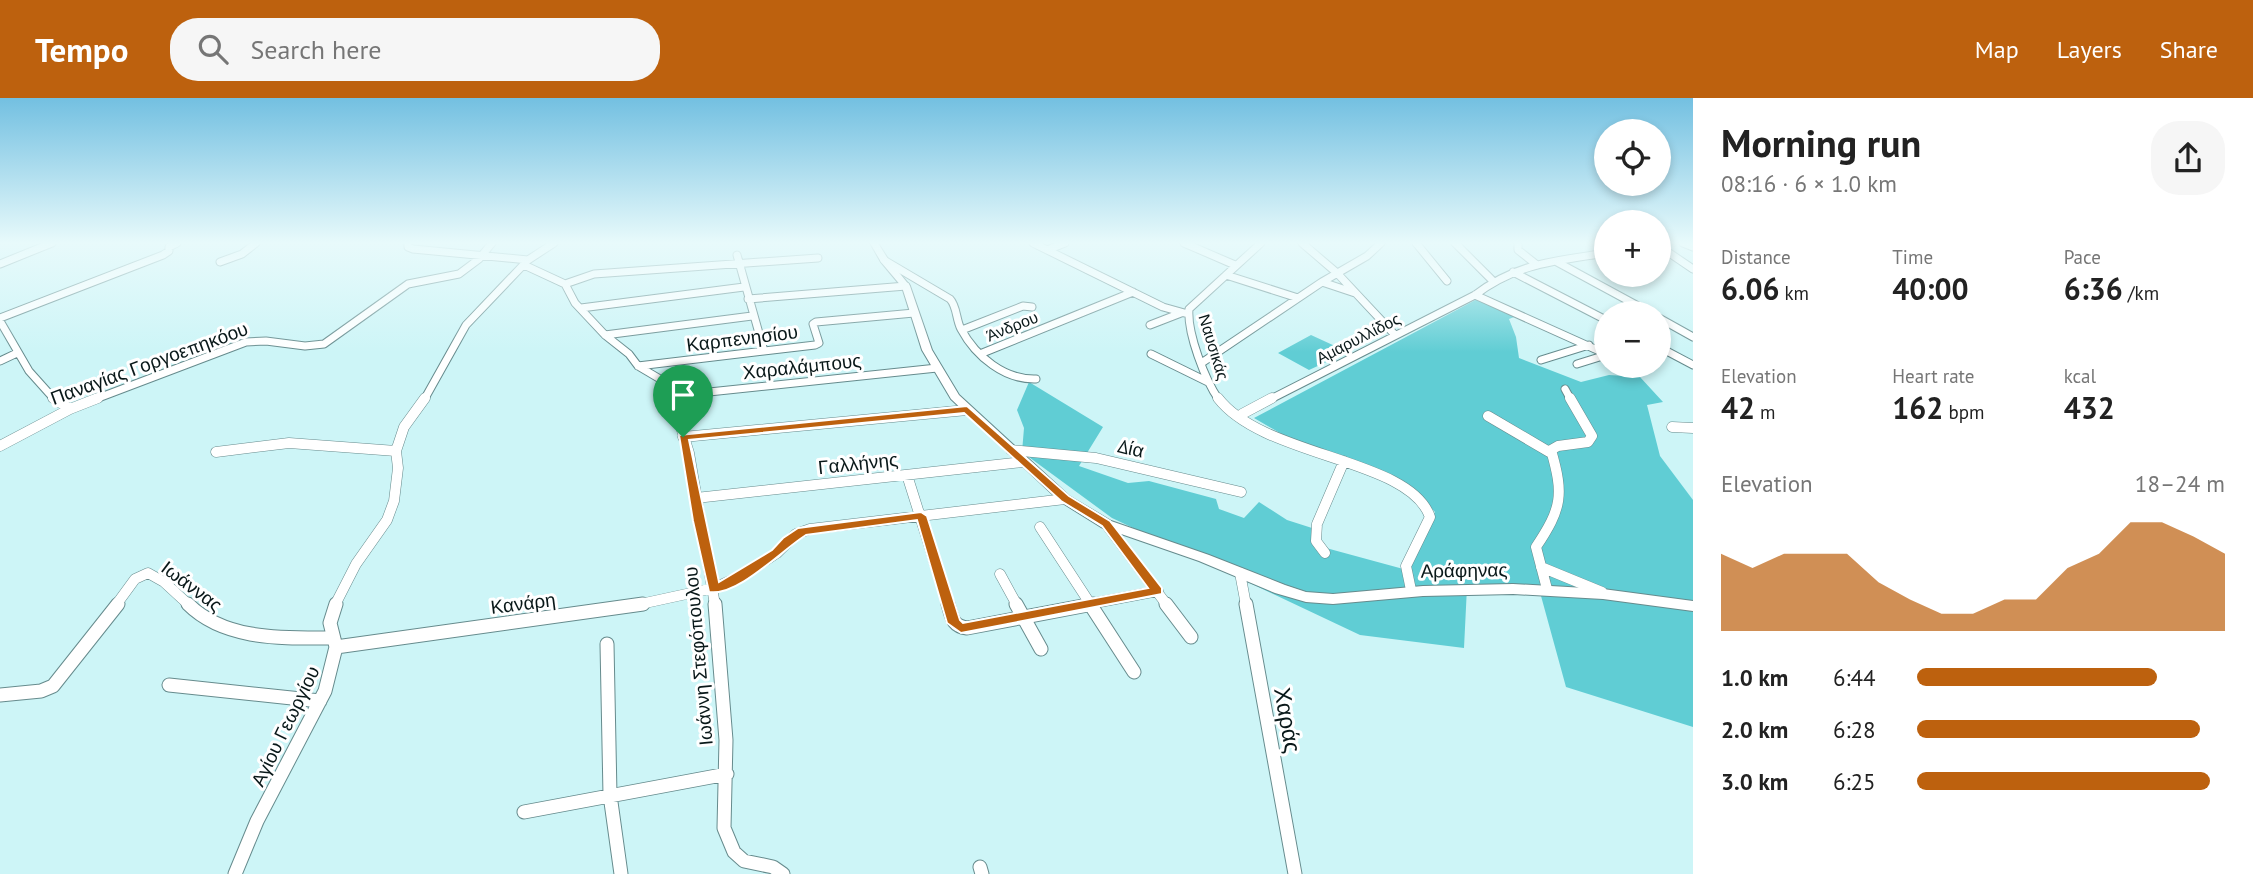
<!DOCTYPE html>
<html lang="en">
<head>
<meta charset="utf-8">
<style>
  body { margin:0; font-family:"PT Sans",sans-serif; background:#f6f6f6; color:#222; height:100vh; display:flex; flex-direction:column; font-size:26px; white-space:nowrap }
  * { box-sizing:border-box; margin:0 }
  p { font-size:23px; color:#767676 }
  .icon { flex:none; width:38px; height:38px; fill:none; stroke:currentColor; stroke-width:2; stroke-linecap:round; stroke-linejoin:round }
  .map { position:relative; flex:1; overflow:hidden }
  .drawer { display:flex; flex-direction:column; background:#fff; width:560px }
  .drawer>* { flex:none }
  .fabs { position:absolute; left:1594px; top:21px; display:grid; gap:14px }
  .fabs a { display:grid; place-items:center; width:77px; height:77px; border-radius:50%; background:#fff; box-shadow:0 4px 10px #0003; font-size:35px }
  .pin { position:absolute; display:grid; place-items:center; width:60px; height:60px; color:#fff; margin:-72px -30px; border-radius:50% 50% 50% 0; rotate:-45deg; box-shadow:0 0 7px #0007 }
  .pin .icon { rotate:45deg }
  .round { display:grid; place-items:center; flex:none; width:74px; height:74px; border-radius:28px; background:#f6f6f6 }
  .overview { display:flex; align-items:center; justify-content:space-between; height:119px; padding:0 28px }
  h1 { font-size:38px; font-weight:600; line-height:52px }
  .metrics { display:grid; grid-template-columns:repeat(3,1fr); gap:10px; height:119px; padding:7px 28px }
  .metrics div { display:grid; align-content:center }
  .metrics b { font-size:30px; font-weight:600 }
  .metrics small { font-size:19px; font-weight:400 }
  .metrics p { font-size:19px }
  .chart { height:196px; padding:14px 28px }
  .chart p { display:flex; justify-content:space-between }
  .chart svg { width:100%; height:126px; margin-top:7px; fill:#bd610e; opacity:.7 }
  ul { padding:0 28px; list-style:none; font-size:23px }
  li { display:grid; grid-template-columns:112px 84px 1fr; align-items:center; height:52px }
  li i { height:18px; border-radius:9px; background:#bd610e }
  header { display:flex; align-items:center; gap:42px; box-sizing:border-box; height:98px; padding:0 35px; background:#bd610e; color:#fff }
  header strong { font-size:33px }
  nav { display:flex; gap:38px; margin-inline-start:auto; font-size:24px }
  .search { width:490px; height:63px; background:#f6f6f6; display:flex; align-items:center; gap:18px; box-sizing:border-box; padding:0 24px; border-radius:28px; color:#767676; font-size:26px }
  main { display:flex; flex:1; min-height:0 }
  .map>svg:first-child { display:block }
</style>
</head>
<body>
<header>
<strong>Tempo</strong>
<div class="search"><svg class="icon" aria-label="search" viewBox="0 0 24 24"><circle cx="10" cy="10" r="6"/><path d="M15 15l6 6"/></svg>Search here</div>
<nav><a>Map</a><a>Layers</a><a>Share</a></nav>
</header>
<main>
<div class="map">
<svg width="1693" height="776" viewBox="0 0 1693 776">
  <rect width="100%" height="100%" fill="#cdf5f7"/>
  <path fill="#60cdd4" d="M1481,199L1522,216L1509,221L1516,239L1519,260L1581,284L1609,277L1640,279L1663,304L1647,307L1660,358L1693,402V629L1566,589L1538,487L1467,489L1464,550L1360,537L1112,420L1022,354L1024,330L1017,312L1029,284L1103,329L1079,368L1128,385L1149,383L1216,401L1219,411L1244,420L1259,404L1287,422L1312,430L1315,447L1407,472L1435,414L1414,392L1299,346L1254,320Z
    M1311,237L1348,254L1309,272L1278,255Z"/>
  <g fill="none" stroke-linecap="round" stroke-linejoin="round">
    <g stroke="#668b8d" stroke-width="9">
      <path id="minor-far2" d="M408,145V149L413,151L528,162
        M1033,145L1163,209L1188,216
        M1184,145L1235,167
        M1302,145L1337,175L1395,237
        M1416,145L1447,183
        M1455,145L1493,183
        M1518,145V152L1537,167
        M1683,145L1693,149
        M1659,148L1693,171
        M1047,152L1065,145
        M737,157L764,253
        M884,162L950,201C957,208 956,222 961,231C976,259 1005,282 1036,281
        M220,164L242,156L256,145
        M1557,164L1651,215
        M0,166L52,145
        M524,167L565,186L575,205L605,237L629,256L638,268L660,281L672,302
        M1513,174L1606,222
        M1226,177L1298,200
        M1322,184L1355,195
        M565,186L594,176L818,160
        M1475,197L1606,256
        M748,201L906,188
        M581,210L744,189
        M0,220L163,157L169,153V149L177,145
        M1659,220L1693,239
        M0,223L29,273L55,302
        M1150,227L1181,215
        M962,232L1023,208L1032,209
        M605,237L752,218
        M1659,249L1693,267
        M980,256L1133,194
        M1151,256L1208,284
        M1541,262L1589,247
        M0,263L17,255
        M1203,264L1322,184L1367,158L1381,145
        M1577,266L1606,257
        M638,268L815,247L819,245L813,226L816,224L914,215
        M1565,291L1571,302
        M671,298L937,270
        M93,302L246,244L266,243L305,248L324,246L408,186L459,176L479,161L492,145
        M424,302L466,227L528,162L554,145
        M1219,302C1205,282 1187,235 1189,211L1261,145
        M1269,302L1475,197C1517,165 1556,163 1606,155"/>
    </g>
    <g stroke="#668b8d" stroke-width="11">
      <path id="minor-far1" d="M53,300L70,311
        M672,300L689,355L715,507
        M1218,300C1264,360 1410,360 1430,419L1406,468L1411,492
        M1242,316L1272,300
        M1488,318L1551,355
        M1672,329L1693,330
        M683,339L967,312
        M0,348L70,311L98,300
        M1011,352L1096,360L1241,394
        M216,354L289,345L396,353
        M907,377L948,507
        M696,400L1023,364
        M1106,426L1167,507
        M1040,429L1091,507
        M1325,455L1316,443L1317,426L1344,363
        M1541,469L1602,494
        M1240,475L1246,507
        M1000,476L1017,507
        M1547,491L1536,449C1562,410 1564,397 1551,352L1558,348L1588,344L1592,338L1570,300
        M116,507L135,481L148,475L164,484L189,507
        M335,507L356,466L387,422L394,403L398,370L396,353L404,329L425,300
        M636,507L714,490L743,477L777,455L796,436L810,431L1065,401
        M1084,507L1158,493"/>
    </g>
    <g stroke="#668b8d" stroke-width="15">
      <path id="minor" d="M188,506C225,543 284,540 333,540
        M715,506L726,642L724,730L734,754L744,763L773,769L783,776
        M948,506C952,519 952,528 967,530L1093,506
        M1016,506L1041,551
        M1090,506L1134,574
        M1166,506L1191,539
        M1246,506L1295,776
        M607,546L610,697L621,776
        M336,549L643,506
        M169,587L320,603
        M0,597L41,593L53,588L118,506
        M524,714L727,676
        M980,769L982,776
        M235,776L257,723L325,593L336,549L330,525L336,506"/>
    </g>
    <g stroke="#668b8d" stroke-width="2">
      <path id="major" d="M870,145H878L888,161L910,188L932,252L959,297L1069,398L1111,423L1209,457L1285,487L1306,494L1333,496L1423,488L1513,486L1603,491L1693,503V513L1603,501L1513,496L1423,498L1333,506L1306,504L1275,495L1199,463L1101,429L1061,404L951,301L922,252L902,189L881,164Z"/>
    </g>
    <use href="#minor-far2" stroke="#fff" stroke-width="7"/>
    <use href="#minor-far1" stroke="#fff" stroke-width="10"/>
    <use href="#minor" stroke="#fff" stroke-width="13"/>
    <use href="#major" fill="#fff" fill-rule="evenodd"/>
  </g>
  <linearGradient id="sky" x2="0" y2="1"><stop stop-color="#73c0e1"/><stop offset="0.57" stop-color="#e8fafb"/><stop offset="1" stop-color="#e8fafb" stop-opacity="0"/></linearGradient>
  <rect width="1693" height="254" fill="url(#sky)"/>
  <path fill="#bd610e" stroke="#fff" stroke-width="2" fill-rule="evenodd" d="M967,308L1069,398L1110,423L1162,490V496L961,535L947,525L917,422L806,437C783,451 738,499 709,494L693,423L679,337ZM964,315L1061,403L1102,428L1148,490L963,525L960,522L927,418L921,414L798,430L783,440L772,452L719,484L689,342Z"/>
  <g text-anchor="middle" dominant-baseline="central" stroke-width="6" stroke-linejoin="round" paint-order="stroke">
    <g font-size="16" fill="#091819" stroke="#fff">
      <text transform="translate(1012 228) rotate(-22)">Άνδρου</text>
      <text transform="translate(1358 240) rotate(-27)">Αμαρυλλίδος</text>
      <text transform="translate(1214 249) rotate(73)">Ναυσικάς</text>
    </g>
    <g font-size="19" fill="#091819" stroke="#fff">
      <text transform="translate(742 240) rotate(-7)">Καρπενησίου</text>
      <text transform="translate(149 265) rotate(-20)">Παναγίας Γοργοεπηκόου</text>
      <text transform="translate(802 268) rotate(-6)">Χαραλάμπους</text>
      <text transform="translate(1131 350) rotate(13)">Δία</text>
      <text transform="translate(858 365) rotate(-6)">Γαλλήνης</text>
      <text transform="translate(1464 472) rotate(-1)">Αράφηνας</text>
      <text transform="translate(192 488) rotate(37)">Ιωάννας</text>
      <text transform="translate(523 505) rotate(-7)">Κανάρη</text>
      <text transform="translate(698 558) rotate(-95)">Ιωάννη Στεφόπουλου</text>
      <text transform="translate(285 628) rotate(-64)">Αγίου Γεωργίου</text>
    </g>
    <g font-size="23" fill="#091819" stroke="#fff">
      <text transform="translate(1288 622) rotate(80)">Χαράς</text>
    </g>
  </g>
</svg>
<div class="fabs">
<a><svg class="icon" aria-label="locate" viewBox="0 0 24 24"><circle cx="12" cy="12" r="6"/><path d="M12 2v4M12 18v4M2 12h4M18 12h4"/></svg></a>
<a>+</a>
<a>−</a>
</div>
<div class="pin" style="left:683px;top:339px;background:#1e9e55"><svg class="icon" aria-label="arrive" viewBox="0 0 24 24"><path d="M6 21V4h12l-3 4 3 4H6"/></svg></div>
</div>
<section class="drawer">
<div class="overview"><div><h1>Morning run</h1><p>08:16 · 6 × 1.0 km</p></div><a class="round"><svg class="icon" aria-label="share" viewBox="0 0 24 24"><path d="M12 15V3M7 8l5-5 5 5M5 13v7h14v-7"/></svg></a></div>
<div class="metrics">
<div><p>Distance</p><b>6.06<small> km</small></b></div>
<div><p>Time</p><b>40:00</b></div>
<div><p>Pace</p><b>6:36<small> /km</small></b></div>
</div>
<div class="metrics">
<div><p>Elevation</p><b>42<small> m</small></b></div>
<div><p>Heart rate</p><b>162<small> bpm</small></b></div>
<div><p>kcal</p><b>432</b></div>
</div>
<div class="chart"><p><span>Elevation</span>18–24 m</p>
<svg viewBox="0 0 160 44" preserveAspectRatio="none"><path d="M0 44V17L10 22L20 17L30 17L40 17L50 27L60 33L70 38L80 38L90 33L100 33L110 22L120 17L130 6L140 6L150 11L160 17V44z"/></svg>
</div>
<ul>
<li><b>1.0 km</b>6:44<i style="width:78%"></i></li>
<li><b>2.0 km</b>6:28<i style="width:92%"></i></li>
<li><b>3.0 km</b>6:25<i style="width:95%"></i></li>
</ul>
</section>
</main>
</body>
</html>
